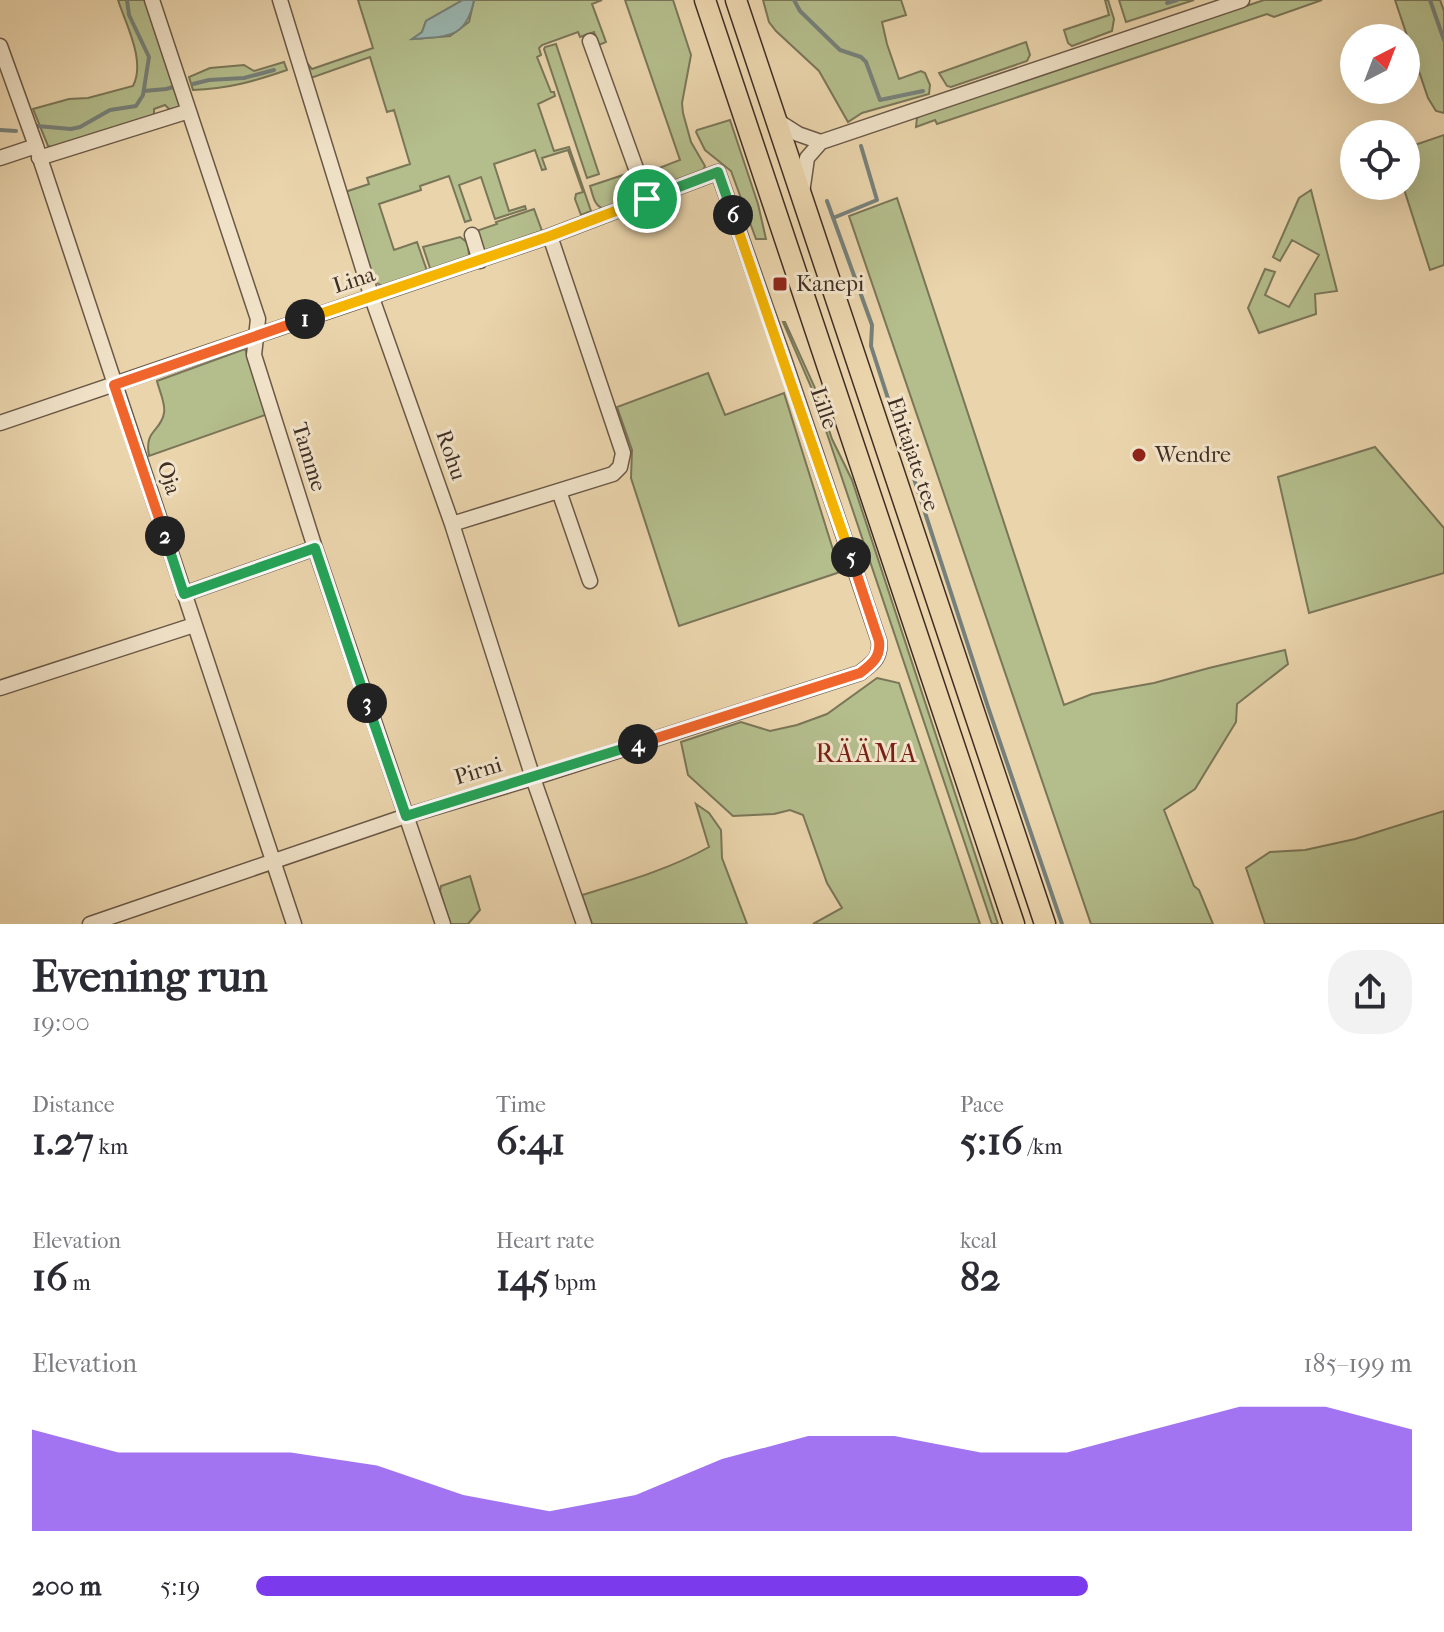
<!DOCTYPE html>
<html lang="en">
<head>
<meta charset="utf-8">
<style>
  body { margin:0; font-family:"IM FELL French Canon",serif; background:#f2f2f3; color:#2b2b33; height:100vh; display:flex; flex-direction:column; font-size:30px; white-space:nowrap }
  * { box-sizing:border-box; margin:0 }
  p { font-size:26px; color:#7c7c81 }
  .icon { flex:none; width:44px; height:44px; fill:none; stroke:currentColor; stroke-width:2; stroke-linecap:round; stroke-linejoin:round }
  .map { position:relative; height:924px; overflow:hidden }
  .panel { display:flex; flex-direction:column; background:#fff; flex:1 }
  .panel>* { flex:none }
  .needle { width:52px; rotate:42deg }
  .fabs { position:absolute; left:1340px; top:24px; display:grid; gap:16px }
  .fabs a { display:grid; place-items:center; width:80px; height:80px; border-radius:50%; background:#fff; box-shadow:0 8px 32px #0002; font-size:40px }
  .pin { position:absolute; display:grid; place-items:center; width:68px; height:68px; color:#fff; margin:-34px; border:4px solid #fff; border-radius:50%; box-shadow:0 2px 8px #0007 }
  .km { position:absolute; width:40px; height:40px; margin:-20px; border-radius:50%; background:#222; color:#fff; font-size:22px; line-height:40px; text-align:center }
  .round { display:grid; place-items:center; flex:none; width:84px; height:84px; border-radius:32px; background:#f2f2f3 }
  .headline { display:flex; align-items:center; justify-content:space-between; height:136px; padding:0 32px }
  h1 { font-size:44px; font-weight:700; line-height:60px }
  .figures { display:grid; grid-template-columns:repeat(3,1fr); gap:12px; height:136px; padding:8px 32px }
  .figures div { display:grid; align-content:center }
  .figures b { font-size:40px; font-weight:700 }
  .figures small { font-size:22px; font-weight:400 }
  .figures p { font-size:22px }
  .chart { height:224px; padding:16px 32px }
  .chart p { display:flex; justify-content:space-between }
  .chart svg { width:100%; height:144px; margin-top:8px; fill:#7c3aed; opacity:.7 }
  ul { padding:0 32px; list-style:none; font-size:26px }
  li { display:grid; grid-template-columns:128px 96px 1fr; align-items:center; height:60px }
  li i { height:20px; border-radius:10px; background:#7c3aed }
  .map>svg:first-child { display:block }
</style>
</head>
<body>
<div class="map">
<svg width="1444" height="924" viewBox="0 0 1444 924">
  <rect width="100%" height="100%" fill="#ead4ac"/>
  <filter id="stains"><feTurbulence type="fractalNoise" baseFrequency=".0025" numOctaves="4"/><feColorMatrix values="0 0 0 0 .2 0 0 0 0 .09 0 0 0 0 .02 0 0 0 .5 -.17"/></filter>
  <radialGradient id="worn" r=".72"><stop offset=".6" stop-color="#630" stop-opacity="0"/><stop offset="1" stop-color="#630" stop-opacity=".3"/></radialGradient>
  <path fill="#b4bd8c" stroke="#7a7658" stroke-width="2" d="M118,0H149L185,107L171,111L165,105L154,109V116L59,148L48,146L33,109L69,99L88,98L133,86C146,61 126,25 118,0Z
    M358,0H463L426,21L422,32L414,39L450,36L469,22L474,0H602L592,4L606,42L599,45L594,32L580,37L578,32L542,45L539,48L541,55L537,57L551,92H554L555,96L538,104L554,151L569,147L591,211L581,215L575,199L576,194L583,192L568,150L542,158L546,169L542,170L535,150L494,164L509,211L525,206L526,209L495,219L481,177L459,185L471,220L465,222L449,176L420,186L421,190L379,204L394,250L417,242L427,271L384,287L377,283L374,279L345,192L369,184L367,178L410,164L394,110L387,112L370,57L308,79L306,70L308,64L312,69L373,48Z
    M625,0H673L691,55L682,103L683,113L691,142L705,166L702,173L668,184L665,183L659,168L680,160Z
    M763,0H901L906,15L882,22L887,44L899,79L921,71L925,73L930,85L929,94L862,113L848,122L819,71L776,31L769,22Z
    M1105,0H1108L1114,19L1112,31L1072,46L1068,43L1064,30L1109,15Z
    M1119,0H1194L1126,22Z
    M1264,0H1322L1274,17L1267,14L937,124L935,120L916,127L917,118L921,115Z
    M1395,0H1440L1444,11V113L1436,111L1428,98Z
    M1026,42L1030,55L1027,61L951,87L947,86L939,73Z
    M556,44L599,174L587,178L544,49L545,47Z
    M284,62L287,70C255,81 228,89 193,90L189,77L210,68L244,65L254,71Z
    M730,120L758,204L766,239H756L731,171L705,150L696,132L697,130Z
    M1444,135V265L1430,270L1403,186H1406V148Z
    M635,171L641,194L605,209C594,207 593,195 590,186Z
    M1311,190L1337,291L1315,294L1316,314L1259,333L1248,308L1265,269L1275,272L1265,295L1289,307L1319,255L1292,240L1280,261L1273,257L1299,198Z
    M897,198L1064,705L1092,694L1154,683L1209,668L1285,650L1288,664L1237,704L1236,722L1195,789L1164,810L1194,886L1199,890L1213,924H1091L849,216Z
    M534,209L542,231L485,252L482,250L476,233L479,230L497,224L496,222Z
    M460,237L468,243L469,256L431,271L423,247Z
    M783,322H785L815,388L832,439L852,480L998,924H992L812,389Z
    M245,349L268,414L149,456C144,429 161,432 164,413C166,404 159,390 157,381Z
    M708,373L725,415L784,393L840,572L679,626L631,478L632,450L617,407Z
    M1375,447L1444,528V573L1309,613L1278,477Z
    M877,678L899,683L980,924H813L842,908L827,883L803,815L790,810L774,814L733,816L688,775L681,742L741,722L770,731L797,725L827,714Z
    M696,804L709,813L721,830L722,858L747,924H592L582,895C625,882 670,869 709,847Z
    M1444,811V924H1265L1246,868L1270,852L1305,850L1355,839Z
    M470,876L480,910L468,924H450L440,891L441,886Z"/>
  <path fill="#9ab7b2" stroke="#76807a" stroke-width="2" d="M463,0H474C466,40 446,36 412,39L422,32L426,21Z"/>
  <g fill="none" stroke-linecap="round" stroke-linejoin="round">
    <path stroke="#76807a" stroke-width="4" d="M794,0L800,11L840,50L861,57L866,62L880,100L923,91
      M1430,0L1444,40
      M1167,3L1177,0
      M193,84L209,80L244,78L274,70
      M144,91L166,89L173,87
      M37,126L71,129L80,127L110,110L136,106L143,95L149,57L129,15L127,0
      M0,130L16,131
      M827,201L872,325L871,346L988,707L1062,924
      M833,218L877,200L861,146"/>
    <g stroke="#6a5847" stroke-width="17">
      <path id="minor" d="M152,0L258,319L254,355L315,548L443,924
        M280,0L372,298L452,524L533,778L584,924
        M590,41L647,199
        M0,46L36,146L294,924
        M776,120L798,134L821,142L807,158L802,193
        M821,142L1242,0
        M0,158L36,146
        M39,158L189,111
        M472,235L480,261
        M0,423L550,236L718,172L784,359L879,641C881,658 873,663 860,673L533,778L406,816L90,924
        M559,491L590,581
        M452,524L613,474L620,467L623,453L550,236
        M184,594L315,548
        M0,688L194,625"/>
    </g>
    <g stroke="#402e25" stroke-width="23">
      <path id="highway" d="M705,0L1014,924
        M736,0L1045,924"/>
    </g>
    <use href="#minor" stroke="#f1e3c9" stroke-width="14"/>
    <use href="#highway" stroke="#ead4ac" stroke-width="20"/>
  </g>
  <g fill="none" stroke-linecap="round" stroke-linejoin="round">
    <g stroke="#fff" stroke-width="16">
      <path id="split-1" d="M305,319L550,236L647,199"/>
    </g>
    <g stroke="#fff" stroke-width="16">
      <path id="split-2" d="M165,536L114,385L305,319"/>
    </g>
    <g stroke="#fff" stroke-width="16">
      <path id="split-3" d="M165,536L184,594L315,548L367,703"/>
    </g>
    <g stroke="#fff" stroke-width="16">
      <path id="split-4" d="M367,703L406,816L638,744"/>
    </g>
    <g stroke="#fff" stroke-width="16">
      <path id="split-5" d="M638,744L860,673C872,664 881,657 879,641L851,557"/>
    </g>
    <g stroke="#fff" stroke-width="16">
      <path id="split-6" d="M733,215L851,557"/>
    </g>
    <g stroke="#fff" stroke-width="16">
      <path id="split-7" d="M647,199L718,172L733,215"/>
    </g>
    <use href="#split-1" stroke="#f5b400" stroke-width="10"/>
    <use href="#split-2" stroke="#f0652b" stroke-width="10"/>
    <use href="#split-3" stroke="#22a559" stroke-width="10"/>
    <use href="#split-4" stroke="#22a559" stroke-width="10"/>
    <use href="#split-5" stroke="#f0652b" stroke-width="10"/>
    <use href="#split-6" stroke="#f5b400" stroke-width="10"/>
    <use href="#split-7" stroke="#22a559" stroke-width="10"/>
  </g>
  <g fill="#8f2418" stroke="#f1e3c9" stroke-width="3">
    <rect x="772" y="276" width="16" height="16" rx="4"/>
    <circle cx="1139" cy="455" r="8"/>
  </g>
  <g text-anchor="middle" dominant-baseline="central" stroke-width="6" stroke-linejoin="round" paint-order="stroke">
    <g font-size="22" fill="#402e25" stroke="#f1e3c9">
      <text transform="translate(354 280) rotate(-18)">Lina</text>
      <text transform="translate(824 408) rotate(71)">Lille</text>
      <text transform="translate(913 454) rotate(71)">Ehitajate tee</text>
      <text transform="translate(451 455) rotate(71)">Rohu</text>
      <text transform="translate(309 457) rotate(73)">Tamme</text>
      <text transform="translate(169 478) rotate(72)">Oja</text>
      <text transform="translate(478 771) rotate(-17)">Pirni</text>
    </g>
    <g font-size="22" fill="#402e25" stroke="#f1e3c9" text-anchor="start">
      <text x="796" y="284">Kanepi</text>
      <text x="1155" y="455">Wendre</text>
    </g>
    <g font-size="26" letter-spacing="2" fill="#7a1f14" stroke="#f1e3c9">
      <text x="867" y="753">RÄÄMA</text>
    </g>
  </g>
  <rect width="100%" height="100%" filter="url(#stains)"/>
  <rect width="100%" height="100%" fill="url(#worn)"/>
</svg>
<div class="fabs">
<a><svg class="needle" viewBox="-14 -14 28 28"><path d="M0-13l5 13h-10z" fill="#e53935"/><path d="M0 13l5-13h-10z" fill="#7c7c81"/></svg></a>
<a><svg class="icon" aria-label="locate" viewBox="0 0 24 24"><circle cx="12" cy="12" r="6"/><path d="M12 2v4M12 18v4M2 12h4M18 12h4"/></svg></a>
</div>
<div class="pin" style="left:647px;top:199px;background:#1e9e55"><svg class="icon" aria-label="arrive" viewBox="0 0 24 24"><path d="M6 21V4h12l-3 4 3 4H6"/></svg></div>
<b class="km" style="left:305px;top:319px">1</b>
<b class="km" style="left:165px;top:536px">2</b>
<b class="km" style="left:367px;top:703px">3</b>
<b class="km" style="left:638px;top:744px">4</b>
<b class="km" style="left:851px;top:557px">5</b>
<b class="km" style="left:733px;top:215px">6</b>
</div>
<section class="panel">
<div class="headline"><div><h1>Evening run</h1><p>19:00</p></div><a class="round"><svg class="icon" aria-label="share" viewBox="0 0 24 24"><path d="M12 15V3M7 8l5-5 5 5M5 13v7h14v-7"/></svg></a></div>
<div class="figures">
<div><p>Distance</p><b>1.27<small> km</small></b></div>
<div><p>Time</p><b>6:41</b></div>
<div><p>Pace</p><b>5:16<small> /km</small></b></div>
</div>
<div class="figures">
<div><p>Elevation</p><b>16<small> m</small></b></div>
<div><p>Heart rate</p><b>145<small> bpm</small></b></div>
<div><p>kcal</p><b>82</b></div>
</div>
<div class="chart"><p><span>Elevation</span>185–199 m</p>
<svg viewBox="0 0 160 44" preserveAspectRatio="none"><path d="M0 44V13L10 20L20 20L30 20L40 24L50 33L60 38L70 33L80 22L90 15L100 15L110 20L120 20L130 13L140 6L150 6L160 13V44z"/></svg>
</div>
<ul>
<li><b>200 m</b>5:19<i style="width:72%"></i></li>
</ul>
</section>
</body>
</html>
